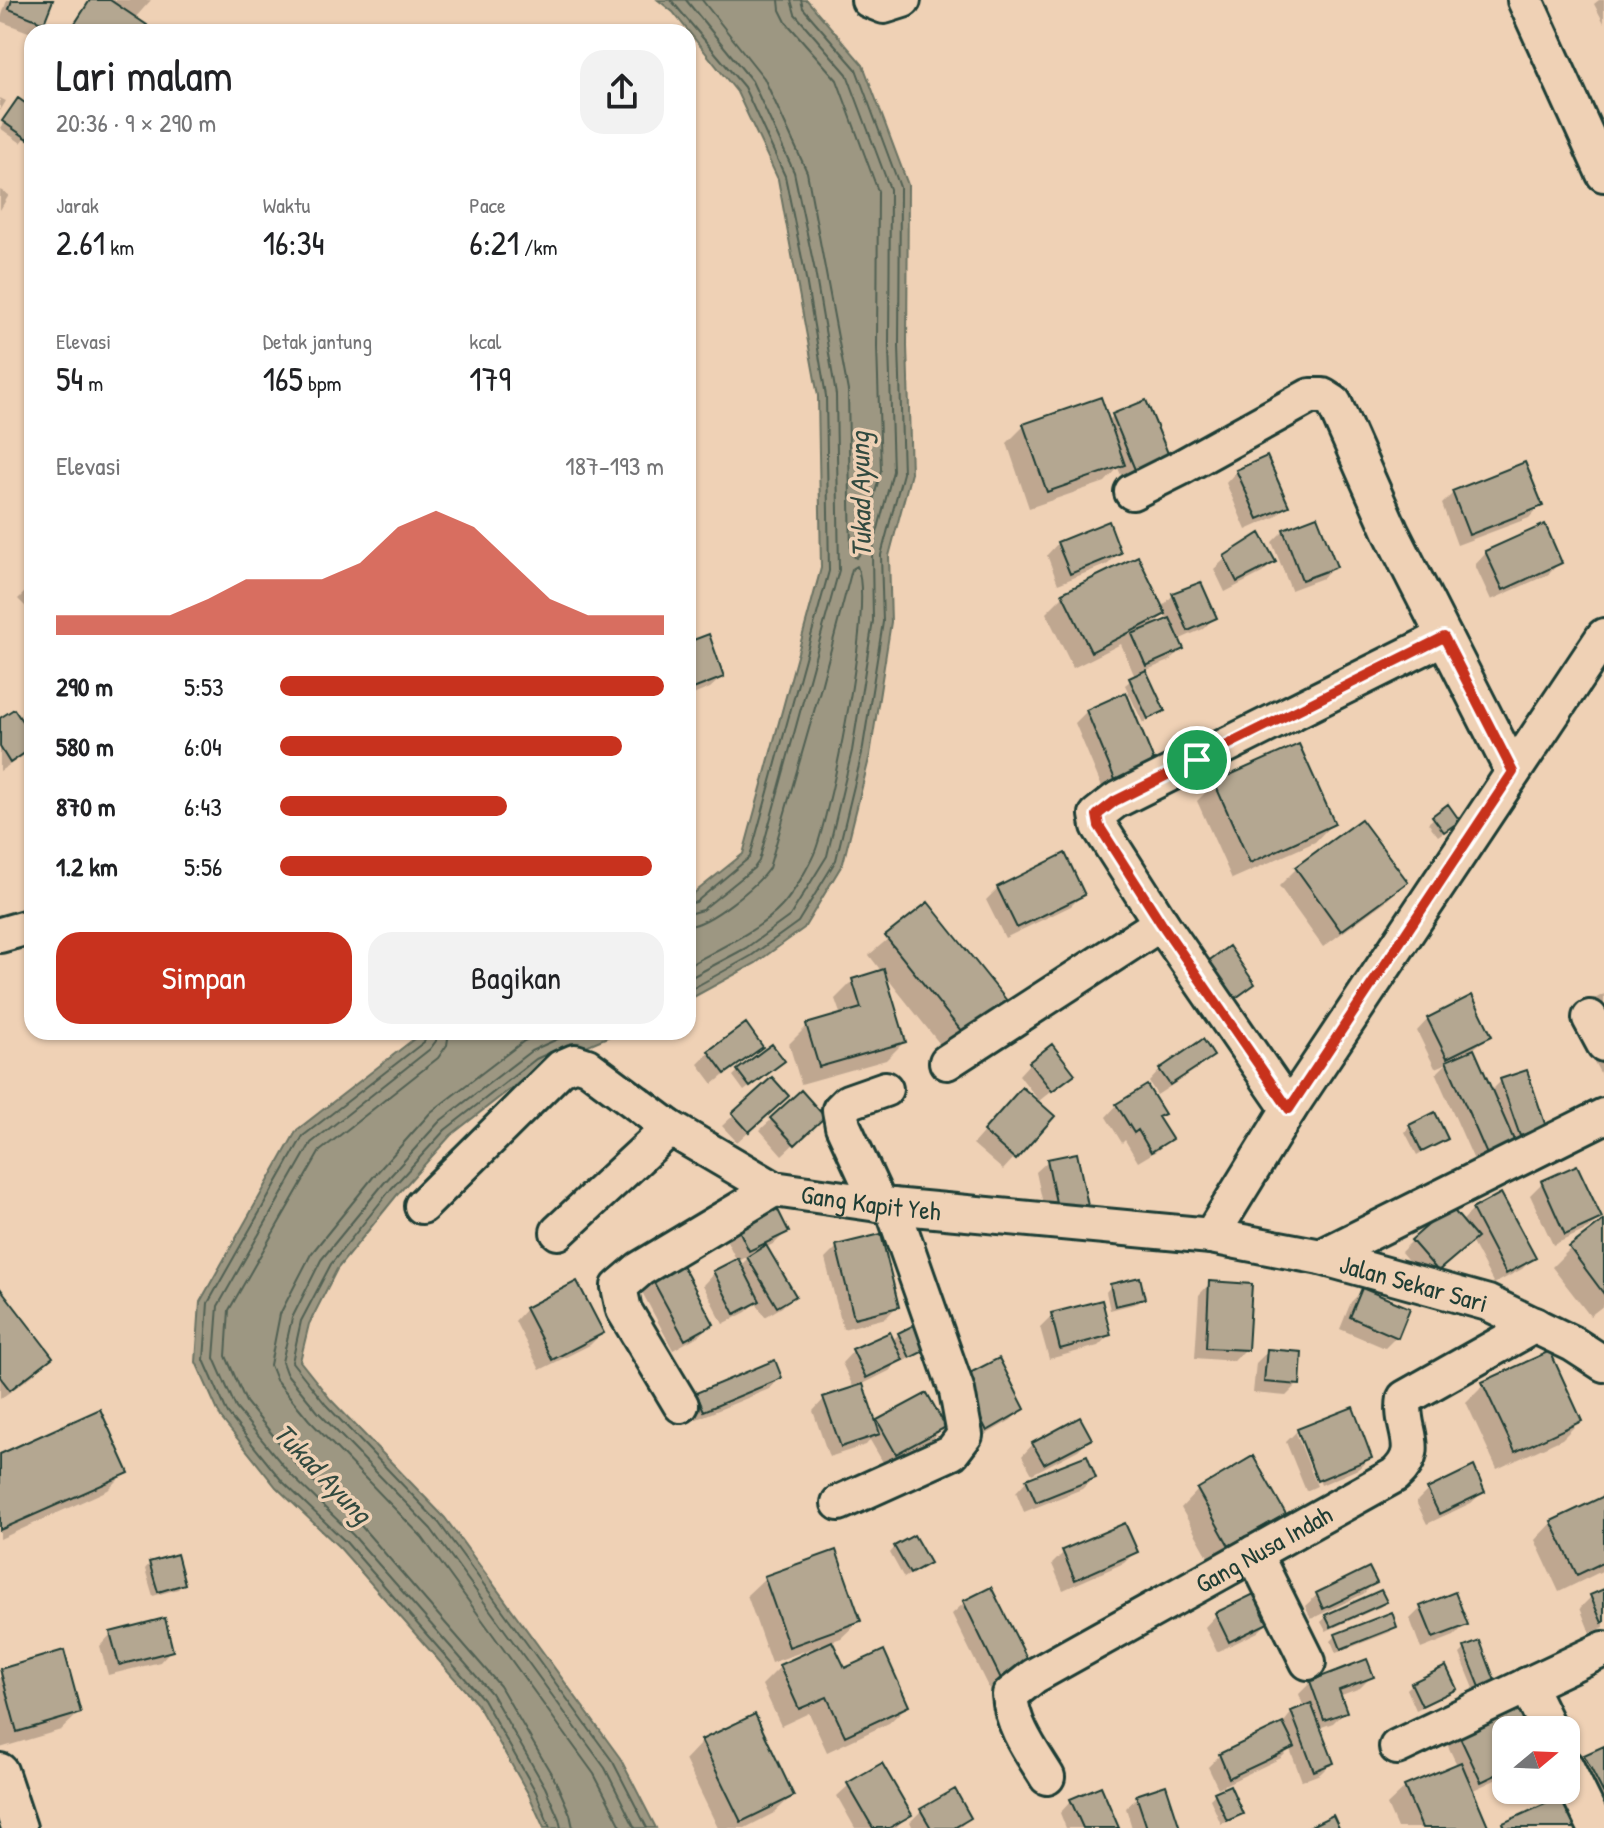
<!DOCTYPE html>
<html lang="id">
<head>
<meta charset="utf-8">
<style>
  body { margin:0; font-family:"Patrick Hand",sans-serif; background:#f2f2f2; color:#202124; height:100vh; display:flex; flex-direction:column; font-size:30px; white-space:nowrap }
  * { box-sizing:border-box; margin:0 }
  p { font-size:26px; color:#757577 }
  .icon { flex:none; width:44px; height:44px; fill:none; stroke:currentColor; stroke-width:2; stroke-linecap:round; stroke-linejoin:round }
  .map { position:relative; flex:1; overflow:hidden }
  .side { position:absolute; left:24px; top:24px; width:672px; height:1016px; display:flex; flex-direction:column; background:#fff; border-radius:24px; box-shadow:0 2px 6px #0004 }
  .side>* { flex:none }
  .needle { width:52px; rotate:71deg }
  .fabs { position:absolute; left:1492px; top:1716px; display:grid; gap:16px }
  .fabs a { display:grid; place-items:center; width:88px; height:88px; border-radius:16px; background:#fff; box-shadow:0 2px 6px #0004; font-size:40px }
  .pin { position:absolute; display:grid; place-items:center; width:68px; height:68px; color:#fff; margin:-34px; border:4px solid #fff; border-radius:50%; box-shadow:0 2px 8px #0007 }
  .round { display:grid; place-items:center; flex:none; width:84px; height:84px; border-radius:24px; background:#f2f2f2 }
  .headline { display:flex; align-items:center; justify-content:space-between; height:136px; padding:0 32px }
  h1 { font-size:44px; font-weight:600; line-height:60px }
  .metrics { display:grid; grid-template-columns:repeat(3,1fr); gap:12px; height:136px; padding:8px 32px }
  .metrics div { display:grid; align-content:center }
  .metrics b { font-size:34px; font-weight:600 }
  .metrics small { font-size:22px; font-weight:400 }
  .metrics p { font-size:22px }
  .chart { height:224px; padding:16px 32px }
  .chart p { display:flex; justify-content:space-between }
  .chart svg { width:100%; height:144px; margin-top:8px; fill:#c8321e; opacity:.7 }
  .primary-button { display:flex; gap:16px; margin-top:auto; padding:16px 32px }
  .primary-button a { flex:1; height:92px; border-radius:24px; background:#c8321e; color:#fff; font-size:32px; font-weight:600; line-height:92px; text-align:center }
  .primary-button a+a { background:#f2f2f2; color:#202124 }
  ul { padding:0 32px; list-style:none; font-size:26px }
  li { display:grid; grid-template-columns:128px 96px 1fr; align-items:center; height:60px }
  li i { height:20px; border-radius:10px; background:#c8321e }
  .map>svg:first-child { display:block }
</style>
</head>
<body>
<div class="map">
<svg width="1604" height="1828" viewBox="0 0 1604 1828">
  <rect width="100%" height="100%" fill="#efd1b5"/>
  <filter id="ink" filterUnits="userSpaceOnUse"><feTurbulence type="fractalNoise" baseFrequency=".0125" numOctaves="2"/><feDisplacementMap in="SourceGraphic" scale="16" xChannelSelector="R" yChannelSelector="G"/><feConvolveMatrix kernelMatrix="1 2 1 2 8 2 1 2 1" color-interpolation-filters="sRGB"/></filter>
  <g filter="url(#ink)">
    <path fill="#9d9782" stroke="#6b7363" stroke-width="2" d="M658,0H807L863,65L908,185L907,346L911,473L889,556L891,622L870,755L843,863L804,928L756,963L688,1000V898L743,854L821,568L818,396L778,179L737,92L673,12Z
      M423,1032H619L541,1065L451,1135L397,1195L337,1269L309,1324L300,1361L331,1400L445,1518L620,1758L656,1828H544L529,1795L477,1704L340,1548L276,1487L221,1418L196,1362L200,1302L297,1130Z"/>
    <path fill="#0003" fill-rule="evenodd" d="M7,0H51L43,22L31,33L0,21Z
      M90,0H151L134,19L139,32H67Z
      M1599,0H1604V23L1594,4Z
      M0,98L6,101L0,111Z
      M13,106L32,110V130L21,143L0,128Z
      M0,190L9,195L0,210Z
      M1113,416L1170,462L1126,487L1118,468L1105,482L1029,508L1007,443L1025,425L1108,421Z
      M1237,471L1286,506L1275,517L1246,530L1226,483Z
      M1453,493L1540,506L1529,518L1457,545L1442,504Z
      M1284,530L1335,566L1323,578L1291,590L1272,542Z
      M1058,543L1119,553L1108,564L1058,584L1047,555Z
      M1486,553L1560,562L1549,574L1491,600L1475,565Z
      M1226,558L1274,562L1262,573L1225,592L1214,569Z
      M32,585V613L18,599Z
      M1064,595L1161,608L1173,595L1214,618L1203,629L1178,640L1181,649L1170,661L1144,671L1163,710L1157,715L1143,723L1125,685L1135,677L1121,644L1073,668L1046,613ZM1165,613L1168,621L1149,629Z
      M688,644L722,677L710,688L688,697Z
      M1087,711L1154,765L1104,792L1075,723Z
      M0,721L32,740V747L23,756L0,771Z
      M1215,783L1332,824L1315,842L1232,879L1197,801Z
      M1434,818L1452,826L1438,836L1428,823Z
      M1296,869L1405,882L1387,900L1323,947L1279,886Z
      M998,888L1083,894L1071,906L1005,938L986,900Z
      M928,905L1006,1002L947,1053L884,974L904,1042L886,1060L801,1084L789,1044L807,1026L841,1016L835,999L853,981L882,972L869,955Z
      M1604,994V1080L1571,1020L1589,1002Z
      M1428,1019L1490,1035L1472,1050L1491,1091L1501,1081L1544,1126L1481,1176L1436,1074L1447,1063L1435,1068L1417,1031Z
      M760,1046L713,1084L698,1064L710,1052Z
      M1212,1056L1200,1067L1157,1095L1149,1082L1160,1070Z
      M1030,1063L1073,1073L1039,1101L1019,1075Z
      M777,1066L744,1091L733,1076L738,1071Z
      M772,1079L775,1107L737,1142L722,1126Z
      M1011,1101L1052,1116L1003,1170L973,1144Z
      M1117,1105L1162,1113L1157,1119L1169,1139L1158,1150L1138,1162L1125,1140L1122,1143L1106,1117Z
      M772,1119L811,1128L782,1155L760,1130Z
      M1410,1126L1446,1138L1417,1155L1405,1132Z
      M1048,1161L1086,1205L1074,1217L1047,1222L1036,1172Z
      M1576,1167L1599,1218L1588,1229L1553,1245L1530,1195L1542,1183Z
      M1473,1210L1533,1258L1522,1269L1494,1284L1471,1241L1425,1281L1401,1252L1412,1241L1461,1222Z
      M1604,1223V1305L1590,1316L1552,1267L1570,1249Z
      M739,1229L787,1231L775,1243L765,1248L794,1295L782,1307L765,1317L756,1303L746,1312L723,1324L703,1285L714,1273L737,1261L727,1241ZM750,1255V1256L740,1266L737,1262Z
      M837,1247L897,1306L886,1318L843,1329L825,1259Z
      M653,1280L712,1324L700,1335L673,1350L642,1292Z
      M1210,1283L1246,1349L1234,1361L1195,1358L1199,1295Z
      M1111,1286L1143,1298L1138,1303L1110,1310L1106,1292Z
      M1363,1290L1396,1337L1385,1348L1340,1329L1351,1302Z
      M0,1291L50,1357L33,1375L0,1399Z
      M526,1309L602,1333L590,1345L540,1370L515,1321Z
      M1052,1315L1109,1335L1098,1346L1049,1359L1040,1327Z
      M899,1334L927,1351L904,1361L902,1358L889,1371L861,1385L875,1426L878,1422L944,1427L932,1439L884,1464L870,1440L866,1445L829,1457L813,1411L824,1399L854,1389L842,1363L853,1351L892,1341Z
      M1268,1351L1298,1384L1286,1396L1253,1393L1256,1363Z
      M780,1378L769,1389L692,1421L686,1406L697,1394Z
      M1484,1384L1580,1421L1562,1439L1497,1469L1466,1402Z
      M950,1391L1023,1408L1011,1420L975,1441Z
      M1298,1430L1370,1458L1358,1469L1321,1485L1301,1433H1296L1317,1486L1306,1491L1286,1442Z
      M1089,1439L1078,1450L1032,1474L1022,1456L1033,1444Z
      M0,1456L126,1472L108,1490L0,1539Z
      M1094,1477L1082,1489L1024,1512L1016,1492L1027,1480Z
      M1198,1490L1283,1514L1266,1531L1211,1562L1181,1508Z
      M1428,1490L1483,1492L1471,1503L1427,1524L1416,1502Z
      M1604,1498V1570L1559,1592L1535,1540L1552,1522Z
      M895,1547L927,1563L904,1578L890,1553Z
      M1064,1552H1135L1124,1563L1063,1590L1052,1564Z
      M150,1563L183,1584L178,1589L153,1596L145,1569Z
      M765,1578L859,1621L841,1638L830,1642L844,1671L907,1706L889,1723L827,1752L809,1713L781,1726L762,1685L780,1667L814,1651L813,1648L771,1663L747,1595Z
      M1374,1583L1363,1594L1311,1619L1305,1606L1317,1595Z
      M1604,1591V1627L1590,1633L1580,1608L1591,1597Z
      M1385,1602L1380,1607L1326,1631L1321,1622L1327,1616Z
      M964,1603L1017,1678L990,1691L952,1614Z
      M1421,1608L1466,1624L1454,1636L1421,1649L1410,1619Z
      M1216,1615L1269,1621L1258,1632L1217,1652L1205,1627Z
      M1395,1626L1390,1632L1336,1653L1331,1641L1336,1636Z
      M111,1634L171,1650L160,1662L108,1675L100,1646Z
      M1465,1649L1493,1680L1475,1691L1460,1654Z
      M62,1653L79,1713L61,1730L0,1748V1671Z
      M1371,1677L1360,1688L1339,1696L1345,1711L1333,1723L1319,1728L1332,1762L1320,1774L1302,1781L1290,1749L1281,1758L1218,1788L1208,1767L1220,1755L1281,1726L1292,1712L1304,1708L1299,1694L1311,1682Z
      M1412,1684L1454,1689L1449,1694L1416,1710L1407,1689Z
      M1517,1705L1529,1730H1506V1775L1471,1791L1487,1828H1397L1387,1805L1405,1788L1457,1765L1447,1744L1458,1732Z
      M702,1742L792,1796L774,1813L745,1828H718L685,1760Z
      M1604,1748V1814L1574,1768L1586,1757Z
      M849,1785L909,1815L895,1828H855L837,1796Z
      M1215,1794L1240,1814L1235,1819L1221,1824L1210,1799Z
      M1137,1797L1178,1828H1132L1126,1808Z
      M1071,1801L1117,1828H1066L1060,1813Z
      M921,1811L969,1818L959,1828H908L912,1826L910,1822Z"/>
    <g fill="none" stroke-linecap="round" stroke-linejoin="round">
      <path stroke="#516153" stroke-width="2" d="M671,0L744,87L785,176L805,273L826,396L829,571L750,857L696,902L688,904
        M686,0L752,81L794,172L815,271L836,395L839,570L759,861L754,868L702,910L688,914
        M702,0L764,78L807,172L848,391L851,554L856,558L859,555L881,470L877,347L878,191L837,80L786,22L780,10L779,0
        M688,926C709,925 757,886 769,868L821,687L852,569L857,566C874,605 832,803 816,849C811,863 792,896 781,907C760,930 716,950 688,966
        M688,979L746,948L790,916L827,856L852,751L873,621L872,552L893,471L889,347L890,189L847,74L795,14L791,0
        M688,991L751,956L798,922L836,860L862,753L883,622L881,555L903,473L899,346L900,187L856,69L803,8L801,0
        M427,1032L424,1042L303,1136L208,1303L204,1360L228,1414L282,1481L346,1542L483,1699L536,1792L550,1828
        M437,1032L436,1041L430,1049L311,1143L218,1306L214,1358L236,1408L290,1474L353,1535L491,1693L545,1787L559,1819L561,1828
        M449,1032L447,1045L438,1058L320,1151L229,1310L226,1356L246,1402L298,1466L362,1527L500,1686L556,1782L570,1814L573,1828
        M542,1032L524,1041L431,1112L374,1176L311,1254L280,1314L270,1365L276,1380L309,1420L422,1537L594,1774L622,1828
        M573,1032L531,1051L440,1121L384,1183L321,1260L292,1318L282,1362L286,1373L318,1412L431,1529L605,1768L635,1828
        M551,1052L536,1059L445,1130L391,1189L331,1264L301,1321L292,1362L326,1405L439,1523L613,1762L647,1828"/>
    </g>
    <path fill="#b4a791" stroke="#1f3d34" stroke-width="2" d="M12,0H53L44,23L9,9Z
      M90,0H110L147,25L142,32H84L74,25Z
      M18,98L32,108V133L28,139L2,121Z
      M1101,397L1125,465L1047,492L1023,424Z
      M1146,400L1172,463L1138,477L1112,414Z
      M1267,456L1289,506L1258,519L1236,470Z
      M1525,462L1543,506L1469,535L1452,491Z
      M1317,516L1337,567L1302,580L1283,529Z
      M1109,521L1121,553L1070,574L1057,542Z
      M1545,524L1562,563L1503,590L1485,551Z
      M1260,533L1276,562L1237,582L1224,556Z
      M1138,556L1166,614L1091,652L1062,593Z
      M1201,582L1217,618L1188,631L1172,593Z
      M1170,618L1184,649L1146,666L1132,634Z
      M709,634L724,677L688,691V642Z
      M1146,670L1165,711L1148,719L1129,678Z
      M1126,692L1156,766L1116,782L1086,710Z
      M14,709L32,736V748L10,763L0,747V718Z
      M1299,744L1335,824L1250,863L1214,782Z
      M1448,804L1460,821L1444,832L1432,816Z
      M1361,819L1408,882L1341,931L1295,867Z
      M1065,853L1085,895L1017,928L997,887Z
      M928,902L1008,1002L966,1037L885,936Z
      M1229,946L1255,984L1233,1000L1207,962Z
      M884,969L906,1042L819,1067L806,1024L861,1008L852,979Z
      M1472,995L1492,1036L1447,1058L1427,1018Z
      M746,1023L763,1047L725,1074L708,1051Z
      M1203,1039L1214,1056L1170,1085L1159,1069Z
      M772,1044L785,1061L750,1087L737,1070Z
      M1052,1044L1075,1074L1052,1091L1029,1062Z
      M1474,1049L1520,1154L1492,1166L1446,1061Z
      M1527,1070L1546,1127L1520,1136L1500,1079Z
      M772,1077L789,1096L749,1132L732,1113Z
      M1147,1085L1165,1114L1158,1117L1172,1139L1151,1152L1138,1130L1134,1133L1116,1104Z
      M1022,1087L1055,1116L1016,1160L983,1131Z
      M801,1090L825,1117L795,1145L770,1118Z
      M1435,1112L1448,1139L1422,1152L1409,1125Z
      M1077,1153L1088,1206L1058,1212L1047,1159Z
      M1577,1165L1602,1218L1565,1235L1541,1181Z
      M1501,1193L1536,1258L1506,1274L1472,1209Z
      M1450,1206L1477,1238L1438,1271L1411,1240Z
      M777,1208L789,1232L749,1251L738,1228Z
      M1604,1220V1294L1569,1247Z
      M881,1234L899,1307L854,1318L836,1245Z
      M766,1245L796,1296L777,1307L747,1257Z
      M738,1258L760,1301L735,1314L713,1271Z
      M681,1263L714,1324L685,1340L652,1279Z
      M1140,1277L1145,1299L1115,1306L1110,1284Z
      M577,1281L604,1333L552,1360L525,1308Z
      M1209,1281L1252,1284L1248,1350L1206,1348Z
      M0,1288L53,1357L10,1390L0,1377Z
      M1362,1288L1410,1308L1398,1338L1350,1317Z
      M1102,1300L1111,1335L1060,1349L1051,1313Z
      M922,1321L934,1346L910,1358L898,1333Z
      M890,1332L903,1360L866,1378L852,1349Z
      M1267,1349L1302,1352L1300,1385L1264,1382Z
      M1550,1351L1582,1421L1515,1452L1482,1382Z
      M999,1358L1025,1409L987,1431L960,1378Z
      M775,1360L782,1378L704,1411L696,1393Z
      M863,1384L880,1434L841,1447L823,1397Z
      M927,1393L946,1427L896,1454L877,1420Z
      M1353,1407L1372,1458L1317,1481L1297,1429Z
      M100,1409L129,1473L0,1530V1454Z
      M1080,1417L1092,1439L1044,1464L1032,1443Z
      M1087,1455L1096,1478L1036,1502L1026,1479Z
      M1253,1456L1286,1514L1229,1546L1197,1489Z
      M1474,1466L1485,1492L1439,1514L1427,1489Z
      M1604,1496V1562L1577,1575L1551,1521Z
      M1125,1523L1138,1552L1075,1580L1062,1550Z
      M914,1535L930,1563L910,1574L894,1546Z
      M836,1550L861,1621L789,1647L764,1576Z
      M177,1554L185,1584L158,1592L149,1562Z
      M1369,1567L1377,1583L1323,1609L1316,1593Z
      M991,1587L1031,1666L1002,1681L963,1601Z
      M1604,1589V1622L1602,1623L1590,1595Z
      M1381,1590L1387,1602L1331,1627L1325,1615Z
      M1258,1592L1272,1621L1229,1642L1215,1613Z
      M1455,1592L1468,1625L1433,1638L1420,1606Z
      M1392,1612L1397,1627L1341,1649L1335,1634Z
      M165,1618L173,1651L119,1665L110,1632Z
      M832,1641L845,1668L884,1650L909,1706L845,1736L827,1697L799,1709L779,1665Z
      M1480,1641L1495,1681L1480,1687L1464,1647Z
      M64,1650L81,1713L17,1732L0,1669Z
      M1367,1659L1374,1677L1339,1690L1347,1712L1324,1720L1310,1681Z
      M1446,1666L1457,1689L1422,1706L1411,1683Z
      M1518,1702L1531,1730H1506V1770L1481,1782L1457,1731Z
      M1311,1703L1334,1763L1314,1771L1291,1711Z
      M755,1714L794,1796L741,1822L701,1740Z
      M1283,1723L1295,1747L1229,1778L1219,1754Z
      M1604,1746V1794L1584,1755Z
      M1461,1762L1489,1828H1422L1404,1786Z
      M882,1763L912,1815L889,1828H873L847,1783Z
      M1166,1785L1180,1828H1147L1136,1795Z
      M1230,1785L1243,1814L1227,1821L1214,1792Z
      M1101,1786L1119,1828H1083L1070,1799Z
      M955,1789L971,1818L954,1828H931L920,1809Z
      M1567,1794L1582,1828H1505L1503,1823Z
      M1333,1815L1339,1828H1307Z"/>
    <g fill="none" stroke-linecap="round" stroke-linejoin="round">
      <g stroke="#1f3d34" stroke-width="40">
        <g id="minor">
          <path d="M869,0L884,6L903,0"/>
          <path d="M1525,0L1604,174"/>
          <path d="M1132,492L1180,468L1310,396H1323L1334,403L1391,532L1513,772"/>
          <path d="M0,935L32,926"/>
          <path d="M1590,1018L1604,1044"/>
          <path d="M947,1062L1161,923"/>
          <path d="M1289,1109L1161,923L1099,826L1097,815L1115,801L1444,637"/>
          <path d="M879,1204L843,1126L840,1110L848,1102L885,1089"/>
          <path id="s1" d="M422,1206L561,1068L575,1062L587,1066L670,1128L774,1189L892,1206L1211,1236L1321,1257L1488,1303L1573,1344L1604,1364"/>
          <path d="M558,1232L670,1128"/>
          <path d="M1211,1236L1289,1109L1604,636"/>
          <path d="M1321,1257L1604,1116"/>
          <path d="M681,1405L624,1310L619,1287L640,1269L774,1189"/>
          <path d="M839,1503L952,1452L965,1435L957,1391L892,1206"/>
          <path d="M1254,1553L1308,1662"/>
          <path d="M1527,1685L1549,1730"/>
          <path d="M1397,1747L1604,1649"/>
          <path d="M1566,1767L1596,1828"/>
          <path d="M0,1771L19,1828"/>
          <path id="s2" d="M1047,1777C1031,1751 1012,1726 1010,1695L1034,1676L1395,1475C1425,1448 1399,1430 1405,1398L1535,1325"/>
        </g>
      </g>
      <use href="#minor" stroke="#efd1b5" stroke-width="34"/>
    </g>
  </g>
  <g fill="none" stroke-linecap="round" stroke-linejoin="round" filter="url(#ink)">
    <g stroke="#fff" stroke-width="16">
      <path id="route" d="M1444,637L1513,772L1289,1109L1161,923L1099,826L1097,815L1115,801Z"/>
    </g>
    <use href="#route" stroke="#c8321e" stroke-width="10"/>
  </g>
  <g text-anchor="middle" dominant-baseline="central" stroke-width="7" stroke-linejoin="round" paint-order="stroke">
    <g font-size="26" fill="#1f3d34" stroke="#efd1b5">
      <text stroke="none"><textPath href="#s1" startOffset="546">Gang Kapit Yeh</textPath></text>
      <text stroke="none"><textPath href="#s1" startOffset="1096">Jalan Sekar Sari</textPath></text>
      <text stroke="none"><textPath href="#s2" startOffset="384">Gang Nusa Indah</textPath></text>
    </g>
    <g font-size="28" font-style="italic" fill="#324a40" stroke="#efd1b5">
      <text transform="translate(860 495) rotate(-91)">Tukad Ayung</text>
      <text transform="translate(323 1473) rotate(46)">Tukad Ayung</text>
    </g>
  </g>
</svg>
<div class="fabs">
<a><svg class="needle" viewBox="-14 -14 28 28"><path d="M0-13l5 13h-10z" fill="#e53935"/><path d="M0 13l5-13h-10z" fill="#757577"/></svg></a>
</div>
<div class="pin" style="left:1197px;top:760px;background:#1e9e55"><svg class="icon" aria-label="arrive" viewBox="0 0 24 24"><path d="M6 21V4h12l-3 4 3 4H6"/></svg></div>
<section class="side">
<div class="headline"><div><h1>Lari malam</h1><p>20:36 · 9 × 290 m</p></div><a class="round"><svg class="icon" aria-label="share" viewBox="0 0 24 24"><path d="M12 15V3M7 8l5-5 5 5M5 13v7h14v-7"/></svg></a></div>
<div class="metrics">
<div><p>Jarak</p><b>2.61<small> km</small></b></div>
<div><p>Waktu</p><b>16:34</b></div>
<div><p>Pace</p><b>6:21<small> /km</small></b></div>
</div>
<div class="metrics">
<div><p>Elevasi</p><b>54<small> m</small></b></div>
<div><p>Detak jantung</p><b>165<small> bpm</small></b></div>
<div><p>kcal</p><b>179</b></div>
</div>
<div class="chart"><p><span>Elevasi</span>187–193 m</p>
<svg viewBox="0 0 160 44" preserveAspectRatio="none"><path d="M0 44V38L10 38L20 38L30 38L40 33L50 27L60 27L70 27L80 22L90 11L100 6L110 11L120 22L130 33L140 38L150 38L160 38V44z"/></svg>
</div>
<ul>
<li><b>290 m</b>5:53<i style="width:100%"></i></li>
<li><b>580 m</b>6:04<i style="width:89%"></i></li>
<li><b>870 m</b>6:43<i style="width:59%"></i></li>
<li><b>1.2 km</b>5:56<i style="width:97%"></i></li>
</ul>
<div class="primary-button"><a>Simpan</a><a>Bagikan</a></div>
</section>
</div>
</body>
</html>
